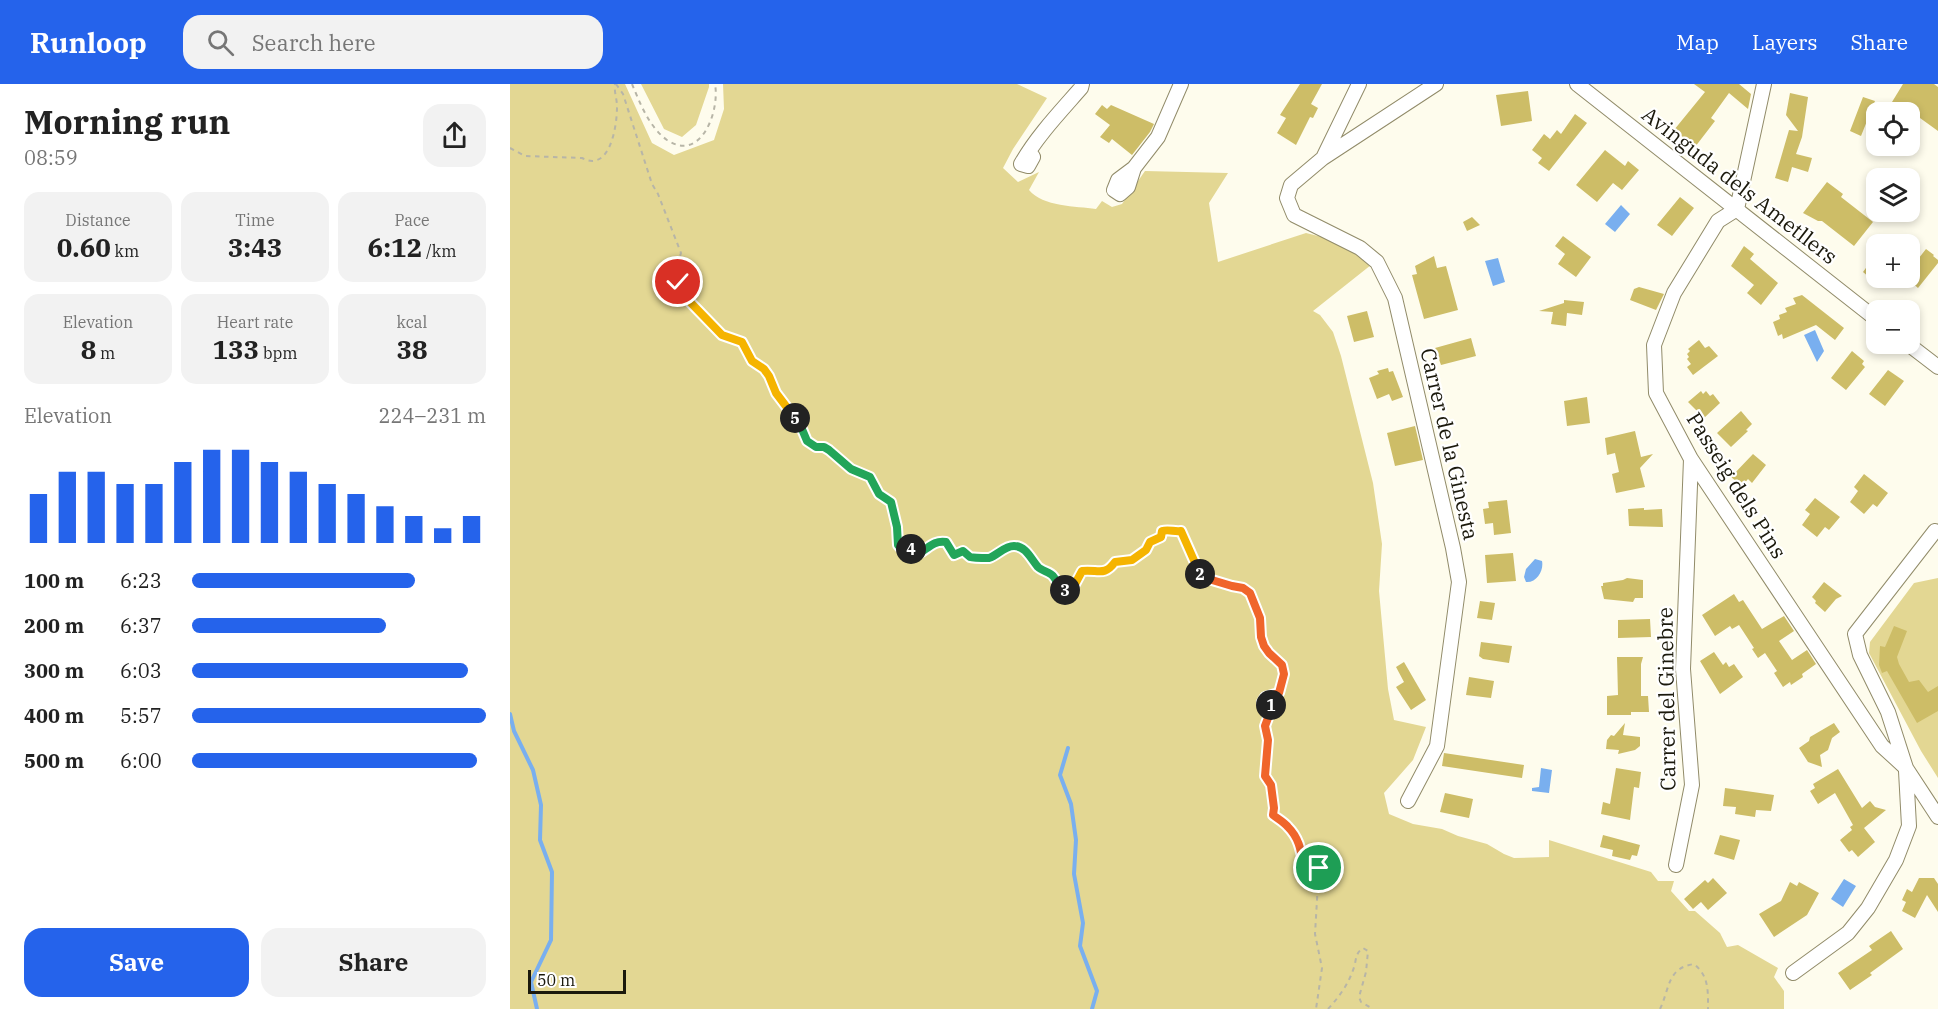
<!DOCTYPE html>
<html lang="en">
<head>
<meta charset="utf-8">
<style>
  body { margin:0; font-family:"IBM Plex Serif",serif; background:#f2f2f2; color:#222; height:100vh; display:flex; flex-direction:column; font-size:22px; white-space:nowrap }
  * { box-sizing:border-box; margin:0 }
  p { font-size:20px; color:#767676 }
  .icon { flex:none; width:33px; height:33px; fill:none; stroke:currentColor; stroke-width:2; stroke-linecap:round; stroke-linejoin:round }
  .map { position:relative; flex:1; overflow:hidden }
  .side { display:flex; flex-direction:column; background:#fff; width:510px }
  .side>* { flex:none }
  .fabs { position:absolute; left:1356px; top:18px; display:grid; gap:12px }
  .fabs a { display:grid; place-items:center; width:54px; height:54px; border-radius:12px; background:#fff; box-shadow:0 3px 9px #0003; font-size:30px }
  .scale { position:absolute; left:18px; bottom:15px; width:98px; box-sizing:border-box; padding-left:6px; border:3px solid #1b190c; border-top:0; font-size:16px; line-height:21px; white-space:nowrap; color:#1b190c; -webkit-text-stroke:4px #fff; paint-order:stroke }
  .pin { position:absolute; display:grid; place-items:center; width:51px; height:51px; color:#fff; margin:-26px; border:3px solid #fff; border-radius:50%; box-shadow:0 2px 6px #0007 }
  .km { position:absolute; width:30px; height:30px; margin:-15px; border-radius:50%; background:#222; color:#fff; font-size:16px; line-height:30px; text-align:center }
  .round { display:grid; place-items:center; flex:none; width:63px; height:63px; border-radius:18px; background:#f2f2f2 }
  .headline { display:flex; align-items:center; justify-content:space-between; height:102px; padding:0 24px }
  h1 { font-size:33px; font-weight:800; line-height:45px }
  .stats { display:grid; grid-template-columns:repeat(3,1fr); gap:9px; height:102px; padding:6px 24px }
  .stats div { display:grid; align-content:center; border-radius:15px; background:#f2f2f2; text-align:center }
  .stats b { font-size:26px; font-weight:800 }
  .stats small { font-size:16px; font-weight:400 }
  .stats p { font-size:16px }
  .chart { height:168px; padding:12px 24px }
  .chart p { display:flex; justify-content:space-between }
  .chart svg { width:100%; height:108px; margin-top:6px; stroke:#2563eb; stroke-width:6 }
  .primary-button { display:flex; gap:12px; margin-top:auto; padding:12px 24px }
  .primary-button a { flex:1; height:69px; border-radius:18px; background:#2563eb; color:#fff; font-size:24px; font-weight:800; line-height:69px; text-align:center }
  .primary-button a+a { background:#f2f2f2; color:#222 }
  ul { padding:0 24px; list-style:none; font-size:20px }
  li { display:grid; grid-template-columns:96px 72px 1fr; align-items:center; height:45px }
  li i { height:15px; border-radius:8px; background:#2563eb }
  header { display:flex; align-items:center; gap:36px; box-sizing:border-box; height:84px; padding:0 30px; background:#2563eb; color:#fff }
  header strong { font-size:28px }
  nav { display:flex; gap:33px; margin-inline-start:auto; font-size:21px }
  .search { width:420px; height:54px; background:#f2f2f2; display:flex; align-items:center; gap:15px; box-sizing:border-box; padding:0 21px; border-radius:18px; color:#767676; font-size:22px }
  main { display:flex; flex:1; min-height:0 }
  .map>svg:first-child { display:block }
</style>
</head>
<body>
<header>
<strong>Runloop</strong>
<div class="search"><svg class="icon" aria-label="search" viewBox="0 0 24 24"><circle cx="10" cy="10" r="6"/><path d="M15 15l6 6"/></svg>Search here</div>
<nav><a>Map</a><a>Layers</a><a>Share</a></nav>
</header>
<main>
<section class="side">
<div class="headline"><div><h1>Morning run</h1><p>08:59</p></div><a class="round"><svg class="icon" aria-label="share" viewBox="0 0 24 24"><path d="M12 15V3M7 8l5-5 5 5M5 13v7h14v-7"/></svg></a></div>
<div class="stats">
<div><p>Distance</p><b>0.60<small> km</small></b></div>
<div><p>Time</p><b>3:43</b></div>
<div><p>Pace</p><b>6:12<small> /km</small></b></div>
</div>
<div class="stats">
<div><p>Elevation</p><b>8<small> m</small></b></div>
<div><p>Heart rate</p><b>133<small> bpm</small></b></div>
<div><p>kcal</p><b>38</b></div>
</div>
<div class="chart"><p><span>Elevation</span>224–231 m</p>
<svg viewBox="0 0 160 44" preserveAspectRatio="none"><path d="M5 44V24M15 44V15M25 44V15M35 44V20M45 44V20M55 44V11M65 44V6M75 44V6M85 44V11M95 44V15M105 44V20M115 44V24M125 44V29M135 44V33M145 44V38M155 44V33"/></svg>
</div>
<ul>
<li><b>100 m</b>6:23<i style="width:76%"></i></li>
<li><b>200 m</b>6:37<i style="width:66%"></i></li>
<li><b>300 m</b>6:03<i style="width:94%"></i></li>
<li><b>400 m</b>5:57<i style="width:100%"></i></li>
<li><b>500 m</b>6:00<i style="width:97%"></i></li>
</ul>
<div class="primary-button"><a>Save</a><a>Share</a></div>
</section>
<div class="map">
<svg width="1428" height="925" viewBox="0 0 1428 925">
  <rect width="100%" height="100%" fill="#fefced"/>
  <path fill="#e3d793" d="M0,0H115L142,59L164,71L204,56L214,25L213,0H507L537,14L503,65L493,84L508,98L529,88L519,106C533,123 566,122 586,125L592,117L602,123L612,120L635,87L718,89L699,119L708,178L796,149L812,153L842,166L861,181L803,227L810,231L823,248L831,272L863,399L872,460L869,507L878,605L884,636L916,643L903,676L874,709L879,730L903,740L932,745L948,752L977,760L994,770L1004,774L1039,773V756L1141,788L1148,797H1164L1161,807L1179,827H1185L1210,849L1217,863L1228,861L1268,884L1264,893L1274,907V925H0Z
    M131,0H199V3L186,41L172,53L154,45Z
    M1428,494V694L1411,667L1359,569L1360,558L1404,499Z"/>
  <path fill="#79afef" d="M1111,121L1120,130L1105,148L1095,140Z
    M988,174L995,198L983,202L975,177Z
    M1305,246L1314,267L1307,278L1294,251Z
    M1025,475L1032,477C1034,486 1027,499 1016,498L1014,493L1016,485Z
    M1031,684L1042,686L1039,709L1022,707V704L1029,703Z
    M1334,795L1346,802L1333,823L1321,815Z"/>
  <g fill="none" stroke-linecap="round" stroke-linejoin="round">
    <path stroke="#79afef" stroke-width="4" d="M0,630L4,647L23,686L31,721L30,756L42,788L41,856L21,898L27,925
      M558,664L550,691L561,720L566,756L564,790L573,839L570,862L587,907L582,925"/>
  </g>
  <path fill="#cdbd67" d="M790,0H812L801,20L808,24L803,34L800,33L786,61L767,49L776,34L770,31Z
    M1184,0H1229L1241,10L1238,25L1219,9L1201,34L1205,37L1185,63L1164,46L1195,8Z
    M1393,0H1424L1428,3V47L1410,34L1382,18Z
    M1018,7L1022,37L991,42L986,11Z
    M1280,9L1298,13L1292,53L1286,70L1302,74L1298,88L1282,83L1278,98L1265,94L1279,46L1288,47L1276,31Z
    M1353,13L1365,17L1351,52L1340,47Z
    M592,21L597,25L601,21L644,40L640,48L622,71L602,55L599,59L590,53L600,41L585,30Z
    M1065,30L1077,39L1039,87L1028,79L1032,74L1022,66L1034,50L1040,55L1047,46L1051,50Z
    M1095,66L1115,82L1118,77L1129,86L1112,106L1103,99L1087,118L1066,101Z
    M1317,98L1333,110L1331,113L1363,138L1344,162L1312,137H1308L1293,129Z
    M1170,113L1184,124L1162,152L1147,141Z
    M962,133L970,141L957,147L953,138Z
    M1053,152L1081,173L1066,193L1048,180L1055,170L1045,162Z
    M1234,162L1244,170L1240,175L1268,199L1251,221L1237,209L1244,201L1221,182Z
    M1416,165L1424,171L1423,172L1428,176V179L1408,204L1400,197V175L1405,179Z
    M1366,170V199L1353,188Z
    M924,172L927,184L936,182L948,226L914,235L902,191L907,190L905,182Z
    M1129,203L1154,210L1146,226L1120,216L1124,205Z
    M1292,211L1334,244L1325,256L1306,241L1273,255L1272,250L1268,252L1263,238L1270,235L1269,231L1277,228L1275,224L1286,220L1283,214Z
    M1054,216L1074,218L1072,231L1057,229L1056,242L1041,240L1043,228L1029,227L1054,219Z
    M857,227L864,253L844,258L837,232Z
    M961,254L966,272L931,281L925,264Z
    M1189,256L1195,264L1199,262L1208,272L1183,291L1177,283L1181,280L1177,275L1179,273L1177,270L1180,267L1178,265Z
    M1342,267L1354,277L1352,280L1355,283L1336,306L1321,294Z
    M878,284L879,288L883,287L893,313L882,317L879,310L867,315L859,294L869,290L867,287Z
    M1378,286L1394,297L1375,322L1359,310Z
    M1191,307L1193,310L1196,307L1200,312L1203,310L1210,319L1194,334L1178,318Z
    M1077,313L1080,339L1057,342L1054,317Z
    M1231,327L1242,340L1236,346L1238,347L1221,363L1207,349Z
    M905,342L913,376L885,382L877,349Z
    M1125,347L1131,373L1143,370L1130,384L1135,403L1106,409L1102,390L1109,388L1105,369L1097,371L1095,354Z
    M1243,370L1256,381L1242,399L1238,395L1232,402L1221,393Z
    M1354,390L1378,409L1367,423L1363,420L1354,430L1340,418L1348,407L1344,403Z
    M1305,414L1330,433L1319,446L1315,443L1307,453L1292,441L1300,430L1295,426Z
    M997,416L1001,449L984,451L983,439L975,440L973,425L979,424L978,418Z
    M1134,424V426L1152,425L1153,443L1119,442L1118,425Z
    M1003,469L1006,497L977,499L975,471Z
    M1117,494L1133,496V514H1125L1123,518L1094,515L1091,502H1093V499L1113,496Z
    M1314,498L1332,512L1326,515L1315,528L1305,519L1306,517L1302,513Z
    M1224,510L1229,518L1233,516L1252,545L1274,532L1284,547L1269,557L1282,576L1297,566L1306,580L1292,590L1293,593L1281,601L1280,598L1273,603L1264,589L1267,587L1255,569L1248,574L1242,565L1244,564L1229,541L1222,545L1220,542L1205,552L1192,531Z
    M970,517L985,519L982,536L967,534Z
    M1140,535L1141,553L1108,554V536Z
    M1384,542L1397,547L1387,573L1389,580L1399,598L1409,596L1418,608L1428,602V627L1407,639L1377,587L1372,589L1369,581L1370,562L1375,563Z
    M971,558L1002,562L999,579L973,575L969,572Z
    M1204,568L1213,581L1216,578L1219,583L1224,580L1233,593L1210,610L1190,577Z
    M1107,573H1133L1131,580V612H1138L1139,628H1121V631H1097V612L1108,611Z
    M894,578L916,616L901,626L886,603L894,598L886,583Z
    M959,593L984,597L981,614L956,611Z
    M1115,639L1113,651L1130,653V662L1125,666L1108,670L1109,666L1096,665L1097,656L1101,651L1104,652Z
    M1324,639L1330,648L1322,654L1318,666L1310,671L1312,683L1298,678L1289,664L1299,657L1300,653Z
    M934,669L1014,681L1012,694L932,682Z
    M1106,684L1131,688L1129,704L1124,703L1120,736L1091,730L1093,718L1100,720Z
    M1328,685L1352,724L1360,717L1365,723L1376,726L1354,744L1365,758L1348,773L1342,766L1339,768L1330,756L1342,746L1340,743L1343,741L1325,709L1308,720L1300,707L1305,704L1303,700Z
    M1215,704L1264,711L1261,727L1246,726L1245,733L1225,730L1226,723L1213,722Z
    M935,709L963,715L959,734L930,728Z
    M1093,751L1130,761L1127,772L1122,771L1120,776L1102,772L1103,766L1090,763Z
    M1210,751L1230,756L1224,776L1204,770Z
    M1203,794L1217,809L1198,826L1191,818L1183,825L1174,815L1195,796L1198,799Z
    M1409,794H1424L1428,800V828L1417,811L1405,834L1392,827L1396,818L1392,816L1397,805L1402,808Z
    M1280,798L1287,802L1289,798L1309,809L1297,831L1264,853L1249,830L1271,817Z
    M1381,847L1393,865L1360,889L1362,891L1340,906L1328,889L1362,866L1359,862Z"/>
  <g fill="none" stroke-linecap="round" stroke-linejoin="round">
    <g stroke="#918b69" stroke-width="16">
      <path id="minor" d="M1067,0L1366,235
        M1254,0L1227,125L1208,137L1164,209L1144,261L1146,309L1181,375L1372,662L1396,684
        M519,67L523,73L518,82L511,80C527,52 550,28 571,4L572,0
        M814,72L849,0
        M624,84L618,103L610,110L604,106L608,96L624,84L648,53L671,0
        M1398,260L1428,283
        M1425,447L1345,550L1350,571L1378,628L1396,684L1428,733
        M898,717L927,662L949,498L943,464L885,214L867,178L850,164L784,131L777,114L781,101L813,74L926,0
        M1166,781L1182,701L1173,585L1181,375
        M1283,889L1338,849L1358,824L1386,776L1399,742L1396,687"/>
    </g>
    <path stroke="#b7b5a7" stroke-width="2" stroke-dasharray="4.5 4.5" stroke-linecap="butt" d="M106,0L113,10L142,100L148,110L171,169L169,175L157,177V184L176,208L181,218L212,251L232,258L242,277L254,285L265,309L289,338L297,357L306,363H314L319,366L341,385L360,393L369,410L381,418L387,443L388,461L393,467L400,465L408,470C418,465 423,456 436,458L444,471L453,467L460,473L479,474L497,463L505,462L513,464L529,484L542,491L552,505L558,507L563,502L572,487C588,485 594,493 605,478L622,476L636,466L640,458L651,453L652,447C659,445 664,448 671,447L688,488L692,493L722,502L733,504L740,509L750,534L751,553L759,569L772,581L774,590L769,608L755,613L752,618L761,621V626L755,642L757,656L755,691L761,701L764,725L763,731C767,735 774,738 778,743C790,755 791,768 794,784L798,787L809,784L811,790L808,799L805,850L812,884L806,925
      M122,0C130,19 139,43 157,56C191,79 210,27 205,0
      M0,64L15,72L72,74C100,89 107,42 107,23C107,14 104,9 105,0
      M818,925C830,912 840,898 845,880C846,873 847,868 853,864L858,867L856,888L849,913L851,918L863,925
      M1150,925C1160,904 1157,884 1184,880C1199,892 1198,907 1198,925"/>
    <use href="#minor" stroke="#fff" stroke-width="14"/>
  </g>
  <g fill="none" stroke-linecap="round" stroke-linejoin="round">
    <g stroke="#fff" stroke-width="12">
      <path id="split-1" d="M761,621V626L755,642L758,656L755,692L761,701L764,724L763,731C768,735 774,738 778,743C790,755 791,768 794,784L798,787L809,784"/>
    </g>
    <g stroke="#fff" stroke-width="12">
      <path id="split-2" d="M690,490L692,493L722,502L733,504L740,509L750,534L751,553L754,562L759,569L772,581L774,590L769,609L755,613L752,618L761,621"/>
    </g>
    <g stroke="#fff" stroke-width="12">
      <path id="split-3" d="M555,506L558,507L564,502L572,487C588,485 594,493 605,478L622,476L636,466L640,458L651,453L652,447C659,445 664,448 671,447L690,490"/>
    </g>
    <g stroke="#fff" stroke-width="12">
      <path id="split-4" d="M401,465L408,470C418,465 423,456 436,458L444,471L453,467L460,473C463,474 477,474 479,474C488,471 494,462 504,462C516,462 521,475 528,483C532,487 540,488 543,492C548,498 548,503 555,506"/>
    </g>
    <g stroke="#fff" stroke-width="12">
      <path id="split-5" d="M285,334L289,338L297,357L306,363H314L319,366L341,385L360,393L369,410L381,418L387,443L388,461L393,467L401,465"/>
    </g>
    <g stroke="#fff" stroke-width="12">
      <path id="split-6" d="M168,198L176,208L181,219L212,251L232,258L242,277L254,285L259,292L266,309L285,334"/>
    </g>
    <use href="#split-1" stroke="#f0652b" stroke-width="8"/>
    <use href="#split-2" stroke="#f0652b" stroke-width="8"/>
    <use href="#split-3" stroke="#f5b400" stroke-width="8"/>
    <use href="#split-4" stroke="#22a559" stroke-width="8"/>
    <use href="#split-5" stroke="#22a559" stroke-width="8"/>
    <use href="#split-6" stroke="#f5b400" stroke-width="8"/>
  </g>
  <g text-anchor="middle" dominant-baseline="central" stroke-width="4.5" stroke-linejoin="round" paint-order="stroke">
    <g font-size="21" fill="#1b190c" stroke="#fff">
      <text transform="translate(1230 101) rotate(38)">Avinguda dels Ametllers</text>
      <text transform="translate(940 360) rotate(77)">Carrer de la Ginesta</text>
      <text transform="translate(1227 401) rotate(58)">Passeig dels Pins</text>
      <text transform="translate(1156 615) rotate(-91)">Carrer del Ginebre</text>
    </g>
  </g>
</svg>
<div class="fabs">
<a><svg class="icon" aria-label="locate" viewBox="0 0 24 24"><circle cx="12" cy="12" r="6"/><path d="M12 2v4M12 18v4M2 12h4M18 12h4"/></svg></a>
<a><svg class="icon" aria-label="layers" viewBox="0 0 24 24"><path d="M12 4l9 5-9 5-9-5zM3 14l9 5 9-5"/></svg></a>
<a>+</a>
<a>−</a>
</div>
<div class="scale">50 m</div>
<div class="pin" style="left:809px;top:784px;background:#1e9e55"><svg class="icon" aria-label="arrive" viewBox="0 0 24 24"><path d="M6 21V4h12l-3 4 3 4H6"/></svg></div>
<div class="pin" style="left:168px;top:198px;background:#d93025"><svg class="icon" aria-label="check" viewBox="0 0 24 24"><path d="M5 12l5 5 9-10"/></svg></div>
<b class="km" style="left:761px;top:621px">1</b>
<b class="km" style="left:690px;top:490px">2</b>
<b class="km" style="left:555px;top:506px">3</b>
<b class="km" style="left:401px;top:465px">4</b>
<b class="km" style="left:285px;top:334px">5</b>
</div>
</main>
</body>
</html>
